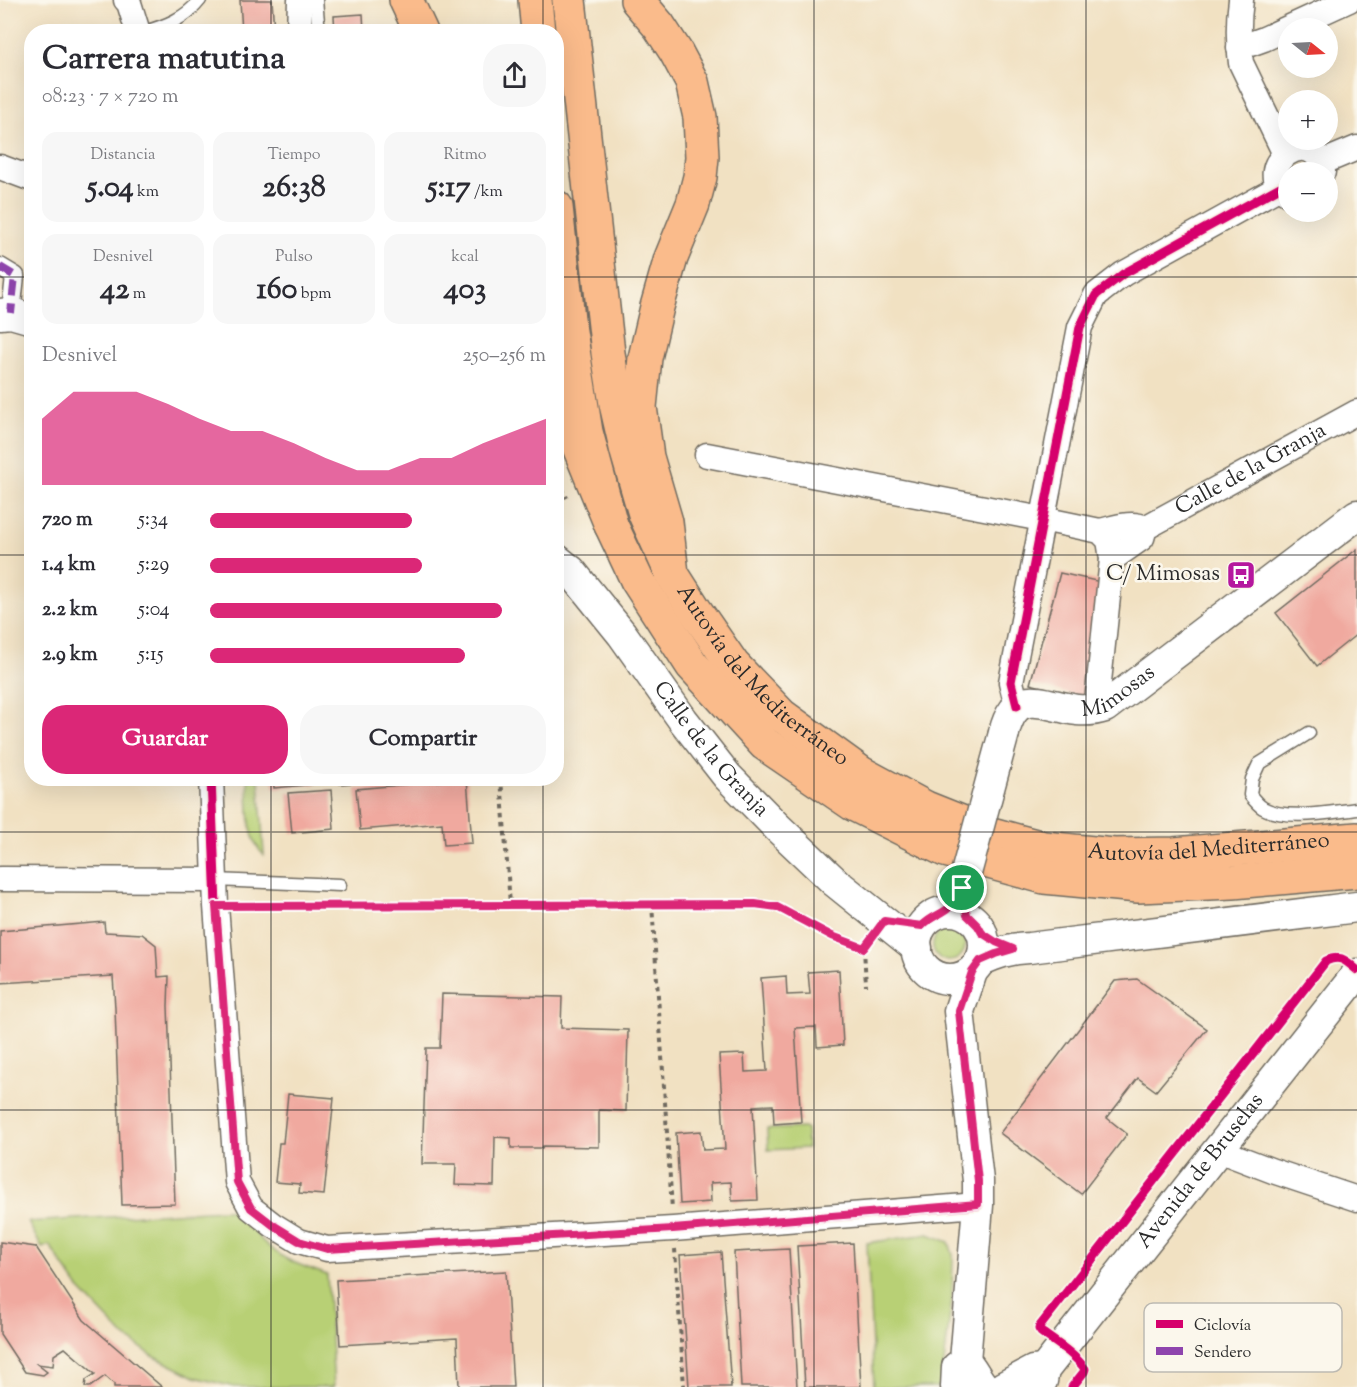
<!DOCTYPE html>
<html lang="es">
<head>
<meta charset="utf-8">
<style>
  body { margin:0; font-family:"Sorts Mill Goudy",serif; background:#f7f7f7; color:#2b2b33; height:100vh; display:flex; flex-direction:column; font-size:22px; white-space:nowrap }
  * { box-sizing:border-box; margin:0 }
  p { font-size:20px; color:#7c7c81 }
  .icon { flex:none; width:33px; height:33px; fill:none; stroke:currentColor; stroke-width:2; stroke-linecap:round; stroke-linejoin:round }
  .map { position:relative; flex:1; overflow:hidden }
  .panel { position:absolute; left:24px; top:24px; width:540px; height:762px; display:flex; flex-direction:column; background:#fff; border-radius:24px; box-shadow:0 6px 24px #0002 }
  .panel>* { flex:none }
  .needle { width:39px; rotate:108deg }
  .buttons { position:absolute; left:1278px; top:18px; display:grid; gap:12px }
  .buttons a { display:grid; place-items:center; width:60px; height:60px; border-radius:50%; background:#fff; box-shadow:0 6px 24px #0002; font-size:30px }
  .pin { position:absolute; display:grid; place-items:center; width:51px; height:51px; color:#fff; margin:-26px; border:3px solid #fff; border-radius:50%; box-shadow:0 2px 6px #0007 }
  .round { display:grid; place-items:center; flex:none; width:63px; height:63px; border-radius:24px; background:#f7f7f7 }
  .head { display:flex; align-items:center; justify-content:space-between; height:102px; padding:0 18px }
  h1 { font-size:33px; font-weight:700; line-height:45px }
  .stats { display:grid; grid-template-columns:repeat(3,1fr); gap:9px; height:102px; padding:6px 18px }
  .stats div { display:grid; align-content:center; border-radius:15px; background:#f7f7f7; text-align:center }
  .stats b { font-size:30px; font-weight:700 }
  .stats small { font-size:16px; font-weight:400 }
  .stats p { font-size:16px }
  .chart { height:168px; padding:12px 18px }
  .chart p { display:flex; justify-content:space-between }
  .chart svg { width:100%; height:108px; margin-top:6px; fill:#db2777; opacity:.7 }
  .cta { display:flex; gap:12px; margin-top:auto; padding:12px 18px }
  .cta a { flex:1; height:69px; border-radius:24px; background:#db2777; color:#fff; font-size:24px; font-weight:700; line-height:69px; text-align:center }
  .cta a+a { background:#f7f7f7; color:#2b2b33 }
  ul { padding:0 18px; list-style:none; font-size:20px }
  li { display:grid; grid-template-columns:96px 72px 1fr; align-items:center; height:45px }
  li i { height:15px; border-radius:8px; background:#db2777 }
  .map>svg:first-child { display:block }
</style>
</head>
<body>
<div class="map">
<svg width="1357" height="1387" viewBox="0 0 1357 1387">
  <rect width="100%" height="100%" fill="#fbf7ec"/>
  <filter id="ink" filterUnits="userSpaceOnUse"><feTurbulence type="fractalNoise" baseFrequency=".0167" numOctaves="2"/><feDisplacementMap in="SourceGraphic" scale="12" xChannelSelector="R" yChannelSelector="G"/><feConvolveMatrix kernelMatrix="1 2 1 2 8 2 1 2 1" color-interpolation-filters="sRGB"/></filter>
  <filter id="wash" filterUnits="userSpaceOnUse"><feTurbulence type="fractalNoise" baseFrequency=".008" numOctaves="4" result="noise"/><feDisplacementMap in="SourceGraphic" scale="24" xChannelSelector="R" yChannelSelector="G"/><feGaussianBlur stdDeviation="1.35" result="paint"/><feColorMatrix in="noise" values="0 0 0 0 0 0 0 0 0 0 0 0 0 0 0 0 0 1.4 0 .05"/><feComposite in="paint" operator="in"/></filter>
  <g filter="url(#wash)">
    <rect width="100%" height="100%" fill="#f1e1c2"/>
    <path fill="#b8d075" stroke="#727e50" stroke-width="1.5" d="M248,779H259L264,855C246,840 249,800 248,779Z
      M933 945a16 16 0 1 1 32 0a16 16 0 1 1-32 0Z
      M806,1128L807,1148L768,1150L767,1129Z
      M239,1209C248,1223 258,1239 272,1249C287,1262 309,1268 327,1275L334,1387H234L195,1377L153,1356L122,1334L80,1290L49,1245L42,1248L28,1222Z
      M928,1234L949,1242L953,1255L952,1299L941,1387H874L867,1243Z"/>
    <g id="blocks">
      <path fill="#f0a99f" d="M240,0H272L274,32H242Z
        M363,14L364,32H335L334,16Z
        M1357,549V634L1317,666L1276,613Z
        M1060,573L1101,582L1090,699L1030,684Z
        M273,778H315L316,784L274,788Z
        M340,778H382L383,781L340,784Z
        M467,779L472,843L444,845L442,823L360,830L356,789Z
        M331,790L334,829L292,833L288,793Z
        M104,922L105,932L142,934L156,945L158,977L169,976L168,1006L175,1204L122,1205L115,1008L113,976L0,983V931Z
        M839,970L843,1045L817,1047L816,1027L795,1028L801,1122L774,1124L773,1105L753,1106L758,1200L732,1201L731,1182L710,1183L711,1202L680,1204L676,1133L701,1131L703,1150L725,1149L719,1055L744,1054L745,1072L767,1071L761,978L786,976L787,995L810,994L808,972Z
        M1137,979L1207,1029L1156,1091L1138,1078L1107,1118L1127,1134L1081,1194L1000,1133L1115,981Z
        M442,994L562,997L561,1028L628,1030L626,1111L599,1110V1147L543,1146L542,1148H511V1138L495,1137L494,1186L455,1185L456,1164H422L426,1048H440Z
        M288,1094L334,1098L324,1195L299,1193L300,1184L275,1182L279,1143H283Z
        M0,1242L36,1247L84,1320L162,1387H114V1384L105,1376L90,1387H85L86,1380L95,1374L65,1348L54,1355L53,1366L37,1364L47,1372L43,1375L25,1372L0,1334Z
        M853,1243L861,1387H805L797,1246Z
        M789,1249L797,1387H741L734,1252Z
        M721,1252L731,1387H689L680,1255Z
        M506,1271L513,1387H459L457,1338L340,1345L336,1280Z"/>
    </g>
  </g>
  <g filter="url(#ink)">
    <use href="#blocks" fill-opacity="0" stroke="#706b60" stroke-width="1.5"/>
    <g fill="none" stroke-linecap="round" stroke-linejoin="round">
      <g stroke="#706b60" stroke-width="15">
        <path id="service" d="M316,0L319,32
          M144,32C166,26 186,18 200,0
          M1309,733L1259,764L1252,779L1250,795C1254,800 1258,805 1263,808C1287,821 1331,812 1357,809
          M215,880L340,885"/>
      </g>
      <g stroke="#706b60" stroke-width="21">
        <path id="pedestrian" d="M0,267L15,276L11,313"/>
      </g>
      <g stroke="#706b60" stroke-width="27">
        <g id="minor">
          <path d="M126,0L129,3L138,32"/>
          <path d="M1241,0C1238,21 1238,41 1241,63L1285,154"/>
          <path d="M299,32L300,0"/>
          <path d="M1239,48L1264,39L1349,0"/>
          <path d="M1321,163L1357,148"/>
          <path d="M0,167L32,179"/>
          <path d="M1288,194C1246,168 1316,120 1323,172"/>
          <path d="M707,455L1042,519L1100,531L1109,540L1112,559L1096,710"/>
          <path d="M1100,531C1114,528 1132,521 1145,528"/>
          <path id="s1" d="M1112,559L1142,538L1145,528L1357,412"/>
          <path d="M1017,706L1011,682L1080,327L1096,295L1123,274L1280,187"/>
          <path d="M211,778L216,906L237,1182L251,1208L273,1225L299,1241L327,1249L673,1229L978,1205"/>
          <path d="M0,879L215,880"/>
          <path d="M1218,1150L1273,1171L1357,1199"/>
        </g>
      </g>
      <g stroke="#706b60" stroke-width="33">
        <g id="tertiary">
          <path d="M0,314L11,313L32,319"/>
          <path id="s2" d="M556,559L571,571L622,634L683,720L727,776L777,827L835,882L917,948"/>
          <path id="s3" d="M1004,733C1016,685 1042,705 1077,710C1087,711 1096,710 1105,707L1357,515"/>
          <circle cx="950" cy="945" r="34"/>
          <path d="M980,961C997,953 1010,949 1029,948L1357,907"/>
          <path d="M965,1361C973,1368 976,1379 984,1387"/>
          <path d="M956,1387L957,1367L965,1361L978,1205V1181L959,1011L972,972"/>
          <path d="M1003,1387L1033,1371L1044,1370"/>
          <path id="s4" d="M1037,1387L1042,1381L1044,1370L1357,974"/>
        </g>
      </g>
      <g stroke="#706b60" stroke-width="36">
        <g id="trunk">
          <path d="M406,0L421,32"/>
          <path id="s5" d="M637,0L659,26L676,52L692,82L700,117L702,157L700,177L693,204L671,258L657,307L645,358L640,407L647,457L666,522L672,574L695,610L733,665L781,715L861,773L926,808L991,834L1043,848L1114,855L1174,854L1357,839"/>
          <path d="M556,391L611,525L637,580L692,665L765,744L853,804L945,850L1044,877L1138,886L1233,882L1357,871"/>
        </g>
      </g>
      <g stroke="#706b60" stroke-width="36">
        <path id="motorway" d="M535,0L538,32
          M569,0L608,353L616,404L627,452L645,514L672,574
          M556,207L568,319L586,432L611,525"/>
      </g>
      <path stroke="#706b60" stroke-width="4" stroke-dasharray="4.5 4.5" stroke-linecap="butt" d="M556,481L561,486L567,498
        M501,778L510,905
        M652,904L672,1209
        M236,906L755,904L777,907L832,936L864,948L869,940
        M864,948L866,986
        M675,1249L684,1387"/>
      <use href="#service" stroke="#fff" stroke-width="12"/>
      <use href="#pedestrian" stroke="#fff" stroke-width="18"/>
      <use href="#minor" stroke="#fff" stroke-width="24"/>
      <use href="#tertiary" stroke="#fff" stroke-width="30"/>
      <use href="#trunk" stroke="#fabb8b" stroke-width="33"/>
      <use href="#motorway" stroke="#fabb8b" stroke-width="33"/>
      <g stroke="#706b60" stroke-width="33" stroke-linecap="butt">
        <path id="tertiary-bridge" d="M962,888L1004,733"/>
      </g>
      <use href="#tertiary-bridge" stroke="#fff" stroke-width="30"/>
      <path stroke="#8e44ad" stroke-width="8" stroke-dasharray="15 8" stroke-linecap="butt" d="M0,267L15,276L11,313"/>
      <g stroke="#fbf7ec" stroke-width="13">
        <path id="cycleway" d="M1017,706L1011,682L1080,327L1096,295L1123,274L1280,187
          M211,778L216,906L237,1182L251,1208L273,1225L299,1241L327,1249L673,1229L978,1205
          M1072,1387L1084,1372L1085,1369C1076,1355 1055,1342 1041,1332L1039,1329L1040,1326L1326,961C1341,954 1346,961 1357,970"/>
      </g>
      <use href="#cycleway" stroke="#d6006c" stroke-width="9"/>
    </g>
  </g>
  <g fill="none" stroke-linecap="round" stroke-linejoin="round" filter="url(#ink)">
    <g stroke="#fff" stroke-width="12">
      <path id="route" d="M962,888L967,915L978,926L982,933L996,942L1013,949L996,954L980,961L972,972L959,1011L978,1181V1204L673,1229L327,1249L299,1241L273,1225L251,1208L237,1182L216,906L755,904L777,907L832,936L864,948L884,921L922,926C932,915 942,915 951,906C956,901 959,895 962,888Z"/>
    </g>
    <use href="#route" stroke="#db2777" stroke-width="8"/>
  </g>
  <path fill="none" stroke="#2b2b2b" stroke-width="1.5" stroke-opacity="0.55" d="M271,0V32M543,0V32M814,0V1387M1086,0V1387M0,277H32M556,277H1357M0,555H32M556,555H1357M271,778V1387M543,778V1387M0,832H1357M0,1110H1357"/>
  <defs>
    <g id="bus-square" transform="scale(1.5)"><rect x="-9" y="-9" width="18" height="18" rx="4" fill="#b5179e" stroke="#fbf7ec"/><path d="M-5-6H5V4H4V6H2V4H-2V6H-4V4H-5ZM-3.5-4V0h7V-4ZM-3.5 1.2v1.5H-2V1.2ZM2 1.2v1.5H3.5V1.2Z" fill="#fff"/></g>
  </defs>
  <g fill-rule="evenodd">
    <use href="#bus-square" x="1241" y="575"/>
  </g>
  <g text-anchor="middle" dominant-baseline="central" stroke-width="5" stroke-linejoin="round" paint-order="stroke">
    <g font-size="22" fill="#2b2b2b" stroke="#fbf7ec">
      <text stroke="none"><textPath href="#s1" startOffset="168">Calle de la Granja</textPath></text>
      <text stroke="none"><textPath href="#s5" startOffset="742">Autovía del Mediterráneo</textPath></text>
      <text stroke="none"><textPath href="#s3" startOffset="138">Mimosas</textPath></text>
      <text stroke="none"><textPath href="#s2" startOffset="246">Calle de la Granja</textPath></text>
      <text stroke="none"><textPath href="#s5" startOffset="1246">Autovía del Mediterráneo</textPath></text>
      <text stroke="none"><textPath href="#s4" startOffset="272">Avenida de Bruselas</textPath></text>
    </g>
    <g font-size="22" fill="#2b2b2b" stroke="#fbf7ec" text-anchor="end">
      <text x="1220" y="575">C/ Mimosas</text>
    </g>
  </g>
  <rect x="1144" y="1303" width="198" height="69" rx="9" fill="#fbf7ec" stroke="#bdbab2" stroke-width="1.5"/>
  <rect x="1156" y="1320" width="27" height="8" fill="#d6006c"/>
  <rect x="1156" y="1347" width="27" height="8" fill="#8e44ad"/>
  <g font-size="16" fill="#2b2b2b">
    <text x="1194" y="1330">Ciclovía</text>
    <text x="1194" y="1357">Sendero</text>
  </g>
</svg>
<div class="buttons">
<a><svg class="needle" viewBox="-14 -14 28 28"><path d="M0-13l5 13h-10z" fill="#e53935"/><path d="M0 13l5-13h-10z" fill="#7c7c81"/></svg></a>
<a>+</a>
<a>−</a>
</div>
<div class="pin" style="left:962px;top:888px;background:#1e9e55"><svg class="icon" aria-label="arrive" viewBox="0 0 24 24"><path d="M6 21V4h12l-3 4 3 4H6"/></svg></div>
<section class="panel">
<div class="head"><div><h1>Carrera matutina</h1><p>08:23 · 7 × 720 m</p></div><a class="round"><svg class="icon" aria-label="share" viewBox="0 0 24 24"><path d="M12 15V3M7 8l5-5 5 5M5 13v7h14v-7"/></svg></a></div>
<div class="stats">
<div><p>Distancia</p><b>5.04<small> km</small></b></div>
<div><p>Tiempo</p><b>26:38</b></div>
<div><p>Ritmo</p><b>5:17<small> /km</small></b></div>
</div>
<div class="stats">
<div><p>Desnivel</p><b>42<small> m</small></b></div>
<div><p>Pulso</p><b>160<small> bpm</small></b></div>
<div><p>kcal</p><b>403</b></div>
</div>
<div class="chart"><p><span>Desnivel</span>250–256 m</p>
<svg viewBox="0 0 160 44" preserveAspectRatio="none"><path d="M0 44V17L10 6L20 6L30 6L40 11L50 17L60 22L70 22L80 27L90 33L100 38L110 38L120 33L130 33L140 27L150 22L160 17V44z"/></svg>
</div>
<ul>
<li><b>720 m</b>5:34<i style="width:60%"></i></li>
<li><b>1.4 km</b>5:29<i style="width:63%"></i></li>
<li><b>2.2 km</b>5:04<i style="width:87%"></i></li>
<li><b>2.9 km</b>5:15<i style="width:76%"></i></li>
</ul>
<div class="cta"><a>Guardar</a><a>Compartir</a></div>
</section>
</div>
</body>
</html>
